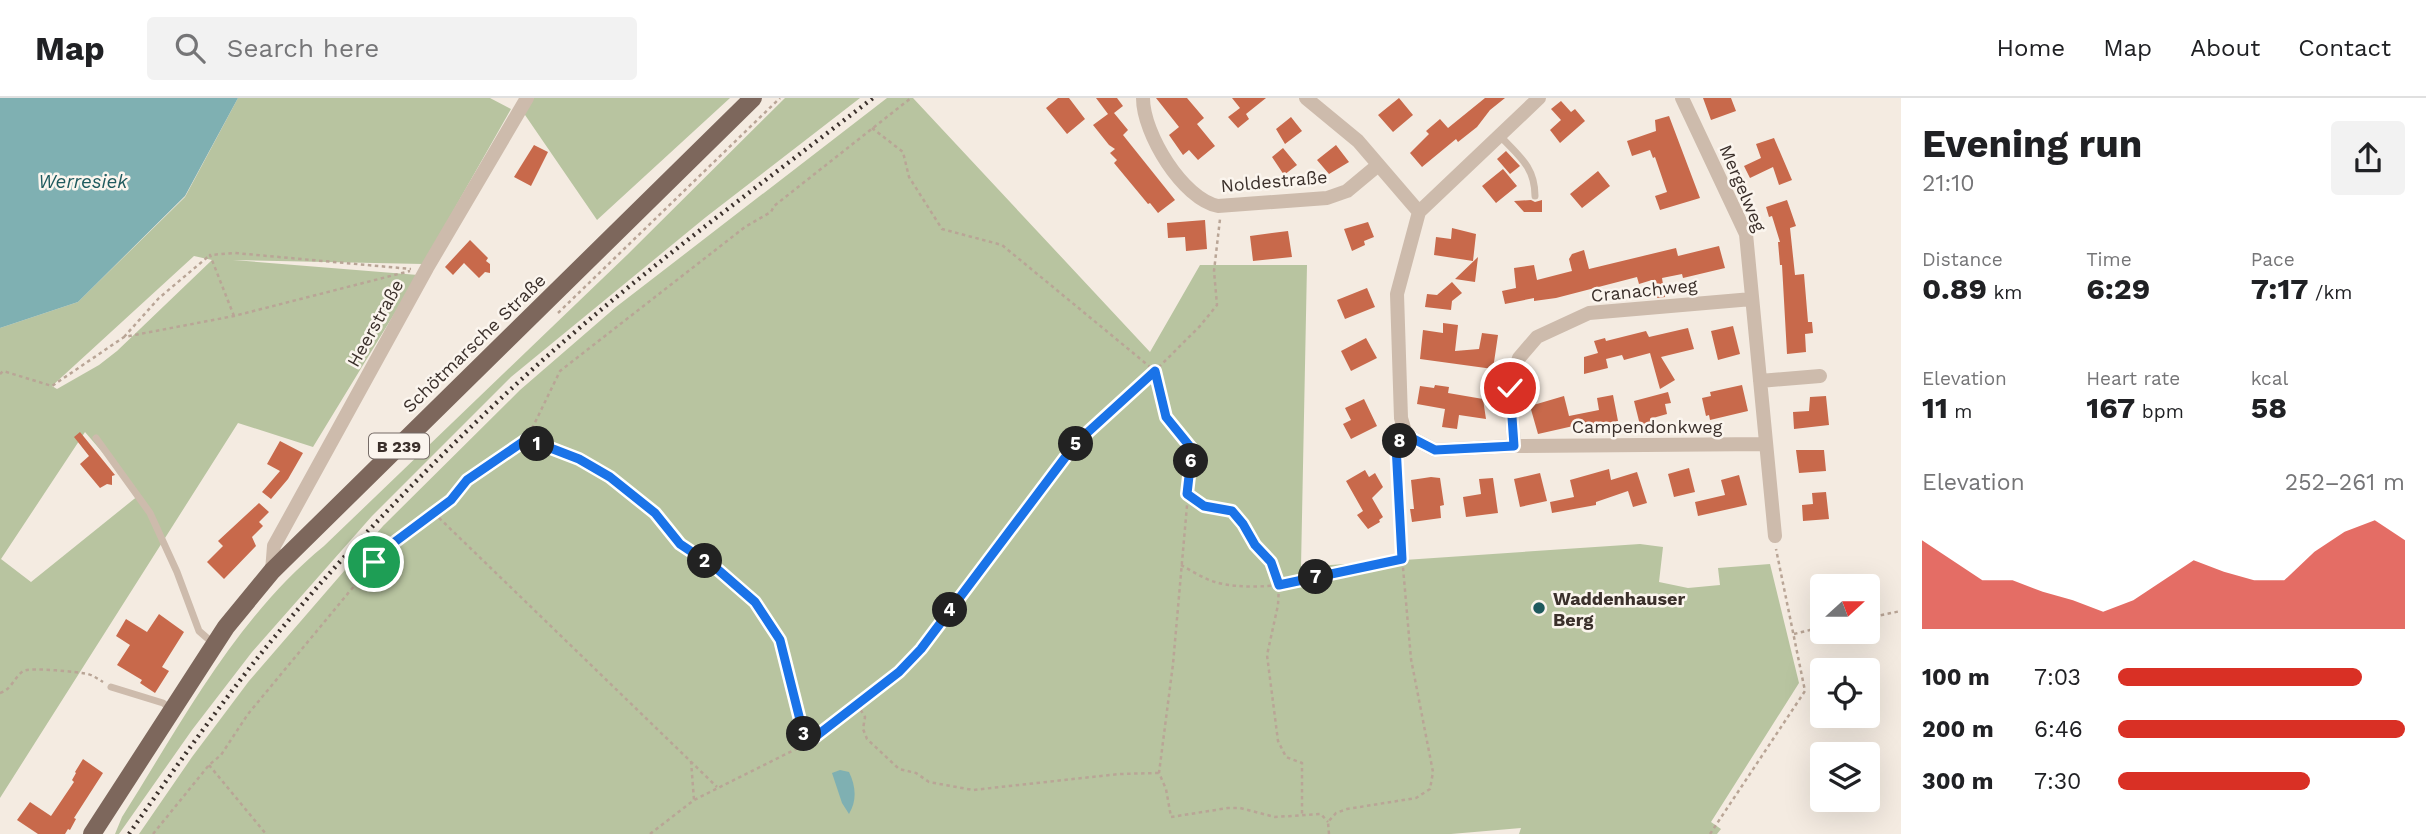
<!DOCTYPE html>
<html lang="en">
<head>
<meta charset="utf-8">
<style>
  body { margin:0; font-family:"Work Sans",sans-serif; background:#f2f2f2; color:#202124; height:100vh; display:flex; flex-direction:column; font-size:26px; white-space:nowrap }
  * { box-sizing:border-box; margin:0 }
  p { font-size:23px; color:#757577 }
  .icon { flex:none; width:38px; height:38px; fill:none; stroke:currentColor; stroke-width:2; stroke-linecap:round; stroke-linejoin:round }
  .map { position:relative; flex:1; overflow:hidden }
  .sheet { display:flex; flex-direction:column; background:#fff; width:525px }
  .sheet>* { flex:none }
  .needle { width:46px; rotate:69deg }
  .fabs { position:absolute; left:1810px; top:476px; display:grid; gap:14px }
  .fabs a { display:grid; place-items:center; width:70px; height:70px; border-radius:7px; background:#fff; box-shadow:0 7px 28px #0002; font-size:35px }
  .pin { position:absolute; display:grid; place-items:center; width:60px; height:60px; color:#fff; margin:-30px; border:4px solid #fff; border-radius:50%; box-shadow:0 2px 7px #0007 }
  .km { position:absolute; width:35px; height:35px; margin:-18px; border-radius:50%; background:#222; color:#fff; font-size:19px; line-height:35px; text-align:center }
  .round { display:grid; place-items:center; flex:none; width:74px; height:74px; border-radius:7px; background:#f2f2f2 }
  .head { display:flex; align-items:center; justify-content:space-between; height:119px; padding:0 21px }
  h1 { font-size:38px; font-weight:700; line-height:52px }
  .stats { display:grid; grid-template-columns:repeat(3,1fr); gap:10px; height:119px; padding:7px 21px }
  .stats div { display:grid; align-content:center }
  .stats b { font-size:30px; font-weight:700 }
  .stats small { font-size:19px; font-weight:400 }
  .stats p { font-size:19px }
  .chart { height:196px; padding:14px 21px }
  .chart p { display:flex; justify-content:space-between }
  .chart svg { width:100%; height:126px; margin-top:7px; fill:#d93025; opacity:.7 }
  ul { padding:0 21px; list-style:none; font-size:23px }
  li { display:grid; grid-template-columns:112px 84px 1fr; align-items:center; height:52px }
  li i { height:18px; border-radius:9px; background:#d93025 }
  header { display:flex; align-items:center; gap:42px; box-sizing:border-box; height:98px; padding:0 35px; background:#fff; border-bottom:2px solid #e0e0e0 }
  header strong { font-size:33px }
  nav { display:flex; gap:38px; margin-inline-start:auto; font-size:24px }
  .search { width:490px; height:63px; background:#f2f2f2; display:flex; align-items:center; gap:18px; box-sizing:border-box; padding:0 24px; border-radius:7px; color:#757577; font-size:26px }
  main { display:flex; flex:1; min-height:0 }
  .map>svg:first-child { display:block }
</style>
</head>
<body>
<header>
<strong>Map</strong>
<div class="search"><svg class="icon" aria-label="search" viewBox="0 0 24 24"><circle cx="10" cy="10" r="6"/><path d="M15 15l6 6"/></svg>Search here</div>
<nav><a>Home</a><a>Map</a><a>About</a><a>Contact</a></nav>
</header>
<main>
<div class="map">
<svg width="1901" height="736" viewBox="0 0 1901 736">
  <rect width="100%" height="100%" fill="#f4ebe1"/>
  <path fill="#b8c4a0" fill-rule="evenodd" d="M238,0H490L511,11L423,166L233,162L418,177L313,349L238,325L0,700V230L78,204L185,99ZM194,158L212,162L117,253L99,267L57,291L52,288ZM85,334L139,397L31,484L1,461Z
    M534,0H730L597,122L523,14Z
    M785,0H860L706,119L511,279L372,418L252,554L192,632L119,736H115L122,719C182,624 236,520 324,448L627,157Z
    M887,0H913L1150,254L1200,167H1307L1301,469L1640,446L1663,449L1659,484L1688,490L1720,487L1718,470L1770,466L1799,585L1711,724L1721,731L1717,736H1519L1521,730L1451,736H139L192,659L249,583L383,428L520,292L616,209Z"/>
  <path fill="#7fb0b2" d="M0,0H238L185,98L78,204L0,230Z
    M840,672L849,674C856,688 857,703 849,716L842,705L832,675Z"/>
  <path fill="#c8694b" d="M1058,0H1069L1085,21L1067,36L1046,10Z
    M1096,0H1117L1123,8L1114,15L1128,32L1123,37L1175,102L1158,115L1150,105L1148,106L1114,65L1117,62L1110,55L1115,51L1109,47L1093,27L1108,16Z
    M1156,0H1187L1204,20L1197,26L1215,48L1198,62L1189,52L1183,57L1169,37L1179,29Z
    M1232,0H1266L1246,16L1249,21L1238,30L1228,19L1240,10Z
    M1399,0L1413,17L1393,34L1378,17Z
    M1485,0H1505L1490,12L1477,29L1458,44L1456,41L1422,69L1410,55L1429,36L1426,33L1440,21L1448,30Z
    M1703,0H1731L1736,13L1711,22Z
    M1561,3L1571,14L1575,11L1585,23L1560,45L1550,32L1561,22L1551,11Z
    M1669,18L1700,100L1660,112L1655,98L1667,94L1655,59L1653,60L1650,52L1632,58L1627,43L1656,33L1655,22Z
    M1291,19L1302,33L1285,46L1276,31Z
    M1774,40L1792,82L1779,87L1773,69L1750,80L1744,68L1761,60L1756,46Z
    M534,47L548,54L531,88L514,79Z
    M1336,47L1349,64L1329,76L1317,62Z
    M1283,50L1297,67L1284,77L1272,59Z
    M1506,53L1520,68L1510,76L1497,61Z
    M1503,71L1517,88L1496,105L1482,88Z
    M1598,73L1610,88L1582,110L1570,96Z
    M1531,102L1535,104L1542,102V114H1524L1514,103Z
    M1787,102L1796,128L1790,130L1795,177L1804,176L1808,224H1812L1813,235L1805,236L1806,254L1787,256L1782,167H1780L1778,144H1780L1772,118L1769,119L1766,109Z
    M1205,122L1207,151L1186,153L1185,139L1168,140L1167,125Z
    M1368,124L1374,139L1364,143L1365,147L1352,153L1344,131Z
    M1452,130L1476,136L1473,163L1434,157L1436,139L1451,141Z
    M1288,133L1292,159L1253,163L1250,138Z
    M470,142L488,160L486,163L490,166V175L485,174L479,180L464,165L453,177L445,169Z
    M1719,148L1725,170L1683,180L1682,176L1662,180L1665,199L1657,200L1652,182L1639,186L1637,179L1556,200L1534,203V200L1505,206L1502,193L1516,190L1514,170L1534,167L1537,182L1572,173L1569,161L1572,156L1584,152L1589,171L1676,150L1678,158Z
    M1478,159L1475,184L1455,181Z
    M1452,184L1462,195L1452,203L1451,212L1425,209L1427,196L1437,197Z
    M1367,190L1375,209L1345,221L1337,202Z
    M1443,225L1458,227L1455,253L1479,251L1482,235L1498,237L1493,271L1420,261L1423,232L1443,235Z
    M1733,228L1740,256L1718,262L1711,233Z
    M1688,230L1694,251L1661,259L1675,282L1660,291L1650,255L1624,262L1622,257L1606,261L1608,270L1584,276V259L1598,255L1594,243L1605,240L1606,243L1646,233L1649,239Z
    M1366,240L1377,260L1351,273L1341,253Z
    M1435,287L1449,289L1448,295L1483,301L1486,321L1459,317L1457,331L1442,329L1445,311L1417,306L1420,288L1434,290Z
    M1742,287L1748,313L1710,322L1709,317L1706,318L1702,300L1711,298L1710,294Z
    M1668,294L1671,305L1665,306L1667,316L1653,320L1654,323L1640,327L1634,303Z
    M1613,297L1618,323L1591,328V324L1538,336L1530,308L1564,298L1569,318L1599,312L1597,300Z
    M1826,298L1829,327L1794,331L1793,314L1809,313L1810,299Z
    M1364,301L1377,328L1351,341L1343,326L1351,322L1345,310Z
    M80,334L115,377L112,378V387L107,386L100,390L80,366L89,358L74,339Z
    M280,343L303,355L288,381L271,401L262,394L280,373L267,366Z
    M1796,352H1824L1826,373L1799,375Z
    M1689,370L1695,394L1674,399L1668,376Z
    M1609,371L1611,382L1637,374L1647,405L1633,409L1628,393L1596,404V407L1552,415L1550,404L1574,399L1570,382Z
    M1365,372L1369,379L1375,375L1383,389L1372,400L1383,419L1379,422L1380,424L1368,431L1357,417L1363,413L1346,383Z
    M1540,375L1547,403L1520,409L1514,381Z
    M1739,377L1747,407L1698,418L1695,404L1725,397L1721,382Z
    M1431,379L1440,380L1444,407L1440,408L1441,420L1412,424L1410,411H1414L1411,382Z
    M1493,380L1498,415L1466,419L1463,399L1481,396L1479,381Z
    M1826,394L1829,421L1803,423L1802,407L1813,406L1812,395Z
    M259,405L269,414L259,424L263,428L252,439L256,448L224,481L207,464L223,448L218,443Z
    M159,516L184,534L162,569L169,573L155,595L140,585L142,582L117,567L130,547L116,538L126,521L147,534Z
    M83,661L103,675L74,720L76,721L70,732L68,731L65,736H38L17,722L30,704L51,718L74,684L72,682L76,675L75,674Z"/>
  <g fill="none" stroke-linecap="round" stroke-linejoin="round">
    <path stroke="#b9a596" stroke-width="2.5" stroke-dasharray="3.5 3.5" stroke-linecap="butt" d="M872,30L903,54L909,79L942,131L1002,147L1155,273L1166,319L1192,351L1173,566L1159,675L1166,691L1171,719L1228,710H1240L1275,719L1321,716L1328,724
      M558,215L780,0
      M234,218L210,157L235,155L411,171
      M124,239L159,200L210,157
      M0,276L3,273L52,288L124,239L234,218L410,173
      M527,341L579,361L610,379L655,415L680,446L716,470L755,504L780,542L806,646
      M1187,396L1204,408L1232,413L1243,426L1255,447L1271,464L1279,487L1278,507L1267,557L1278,643L1286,659L1302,665V716
      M434,415L717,689
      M1181,467C1192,473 1204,481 1215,484C1267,499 1349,473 1402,462
      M1867,520L1901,513
      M1794,536L1822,529
      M0,595C11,592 14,580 23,573C30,569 79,574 88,576C94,578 98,581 103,584
      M857,606L865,619L863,631L867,641L899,671L916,675L929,684L973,692L1119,676L1159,675
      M691,663L694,702
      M209,667L266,736
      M153,736L209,667L221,657L248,616L374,464L392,446L451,402L467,382L527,341L560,273L745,129L771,114L774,108L911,0
      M650,736L694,702L806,646L899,574L921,551L1076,345L1155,273L1200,228L1217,207L1214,173L1220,121
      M1329,736L1328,724L1336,715L1347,711L1416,700L1430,691L1433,674L1411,561L1402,458
      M1710,736L1805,593L1776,451"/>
    <path stroke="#cdbbac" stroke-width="7" d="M1500,38C1519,58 1535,69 1535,98
      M96,340L150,415L177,474L199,533L214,546
      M1401,448L1396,347L1406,337
      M111,589L163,605L171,611"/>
    <path stroke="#cdbbac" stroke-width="14" d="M1143,0C1143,36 1183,101 1218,108L1327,100L1347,93L1377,68
      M1306,0L1358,43L1419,114
      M1539,0L1419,114L1397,196L1401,320L1406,337L1435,352L1514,348L1766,346
      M1682,0L1746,136L1775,438
      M1760,283L1820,278
      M1514,348L1510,290L1519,260L1537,239L1589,215L1752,201
      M272,473L274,448L427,170L527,0"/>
    <path stroke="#7d675c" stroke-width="18" d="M92,736L226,529L272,473L753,0"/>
    <path stroke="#3b302b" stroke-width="4.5" stroke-dasharray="2 5" stroke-linecap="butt" d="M129,736C172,674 216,612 263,553C339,460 423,373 510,292C622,187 751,94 873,0"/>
  </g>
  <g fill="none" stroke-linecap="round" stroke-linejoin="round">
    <g stroke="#fff" stroke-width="14">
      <path id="route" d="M374,464L392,446L451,402L467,382L527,341L579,361L610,379L655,415L680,446L716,470L755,504L780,542L806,646L899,574L921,551L1076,345L1155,273L1166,319L1192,351L1187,396L1204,408L1232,413L1243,426L1255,447L1271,464L1279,487L1402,461L1396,347L1406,337L1435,352L1514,348L1510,290"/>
    </g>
    <use href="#route" stroke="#1a73e8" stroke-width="9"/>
  </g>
  <circle fill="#1f5a5e" stroke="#fbf5ee" stroke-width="2.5" cx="1539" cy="510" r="7"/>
  <g text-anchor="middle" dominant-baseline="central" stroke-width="5" stroke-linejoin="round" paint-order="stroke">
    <rect fill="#fbf5ee" stroke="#756b66" stroke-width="2" x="369" y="335.5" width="60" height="25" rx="5"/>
    <g font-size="16" font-weight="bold" fill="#3b302b">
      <text x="399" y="348">B 239</text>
    </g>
    <g font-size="18" fill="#3b302b" stroke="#fbf5ee">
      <text transform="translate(1274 83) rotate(-5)">Noldestraße</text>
      <text transform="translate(1743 90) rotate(67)">Mergelweg</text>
      <text transform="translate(1644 192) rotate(-6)">Cranachweg</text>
      <text transform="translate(375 225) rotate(-61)">Heerstraße</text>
      <text transform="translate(474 245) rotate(-44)">Schötmarsche Straße</text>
      <text x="1647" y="328">Campendonkweg</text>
    </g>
    <g font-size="18" font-weight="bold" fill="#3b302b" stroke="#fbf5ee" text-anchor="start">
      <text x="1553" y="500">Waddenhauser<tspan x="1553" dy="21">Berg</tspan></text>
    </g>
    <g font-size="19" font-style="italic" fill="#1f5a5e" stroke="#fbf5ee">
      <text x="83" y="83">Werresiek</text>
    </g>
  </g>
</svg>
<div class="fabs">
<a><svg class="needle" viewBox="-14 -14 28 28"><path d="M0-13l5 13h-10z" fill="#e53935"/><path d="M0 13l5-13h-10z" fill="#757577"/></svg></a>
<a><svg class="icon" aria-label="locate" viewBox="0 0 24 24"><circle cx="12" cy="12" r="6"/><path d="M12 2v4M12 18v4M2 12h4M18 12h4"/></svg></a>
<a><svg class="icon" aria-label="layers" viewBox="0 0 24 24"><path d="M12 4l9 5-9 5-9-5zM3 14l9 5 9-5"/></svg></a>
</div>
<div class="pin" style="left:374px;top:464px;background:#1e9e55"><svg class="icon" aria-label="arrive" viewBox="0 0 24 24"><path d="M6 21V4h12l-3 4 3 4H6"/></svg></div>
<div class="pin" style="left:1510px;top:290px;background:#d93025"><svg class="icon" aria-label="check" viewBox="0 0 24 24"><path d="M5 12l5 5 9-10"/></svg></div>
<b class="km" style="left:537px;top:346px">1</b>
<b class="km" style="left:705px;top:463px">2</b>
<b class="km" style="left:804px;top:636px">3</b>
<b class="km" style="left:950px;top:512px">4</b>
<b class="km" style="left:1076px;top:346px">5</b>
<b class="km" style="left:1191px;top:363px">6</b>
<b class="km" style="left:1316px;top:479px">7</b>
<b class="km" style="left:1400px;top:343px">8</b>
</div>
<section class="sheet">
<div class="head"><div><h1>Evening run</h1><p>21:10</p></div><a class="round"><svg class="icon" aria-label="share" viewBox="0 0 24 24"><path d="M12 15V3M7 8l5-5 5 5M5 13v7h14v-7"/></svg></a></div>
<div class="stats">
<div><p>Distance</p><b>0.89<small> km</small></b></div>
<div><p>Time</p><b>6:29</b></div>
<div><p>Pace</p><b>7:17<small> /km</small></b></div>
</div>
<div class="stats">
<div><p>Elevation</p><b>11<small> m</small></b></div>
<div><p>Heart rate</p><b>167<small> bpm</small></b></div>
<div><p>kcal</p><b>58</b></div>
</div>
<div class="chart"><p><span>Elevation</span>252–261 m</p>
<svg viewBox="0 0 160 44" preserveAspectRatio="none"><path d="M0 44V13L10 20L20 27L30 27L40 31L50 34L60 38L70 34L80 27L90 20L100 24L110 27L120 27L130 17L140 10L150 6L160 13V44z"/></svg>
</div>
<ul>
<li><b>100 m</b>7:03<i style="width:85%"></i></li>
<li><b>200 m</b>6:46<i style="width:100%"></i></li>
<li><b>300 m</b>7:30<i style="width:67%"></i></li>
</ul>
</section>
</main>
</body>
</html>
